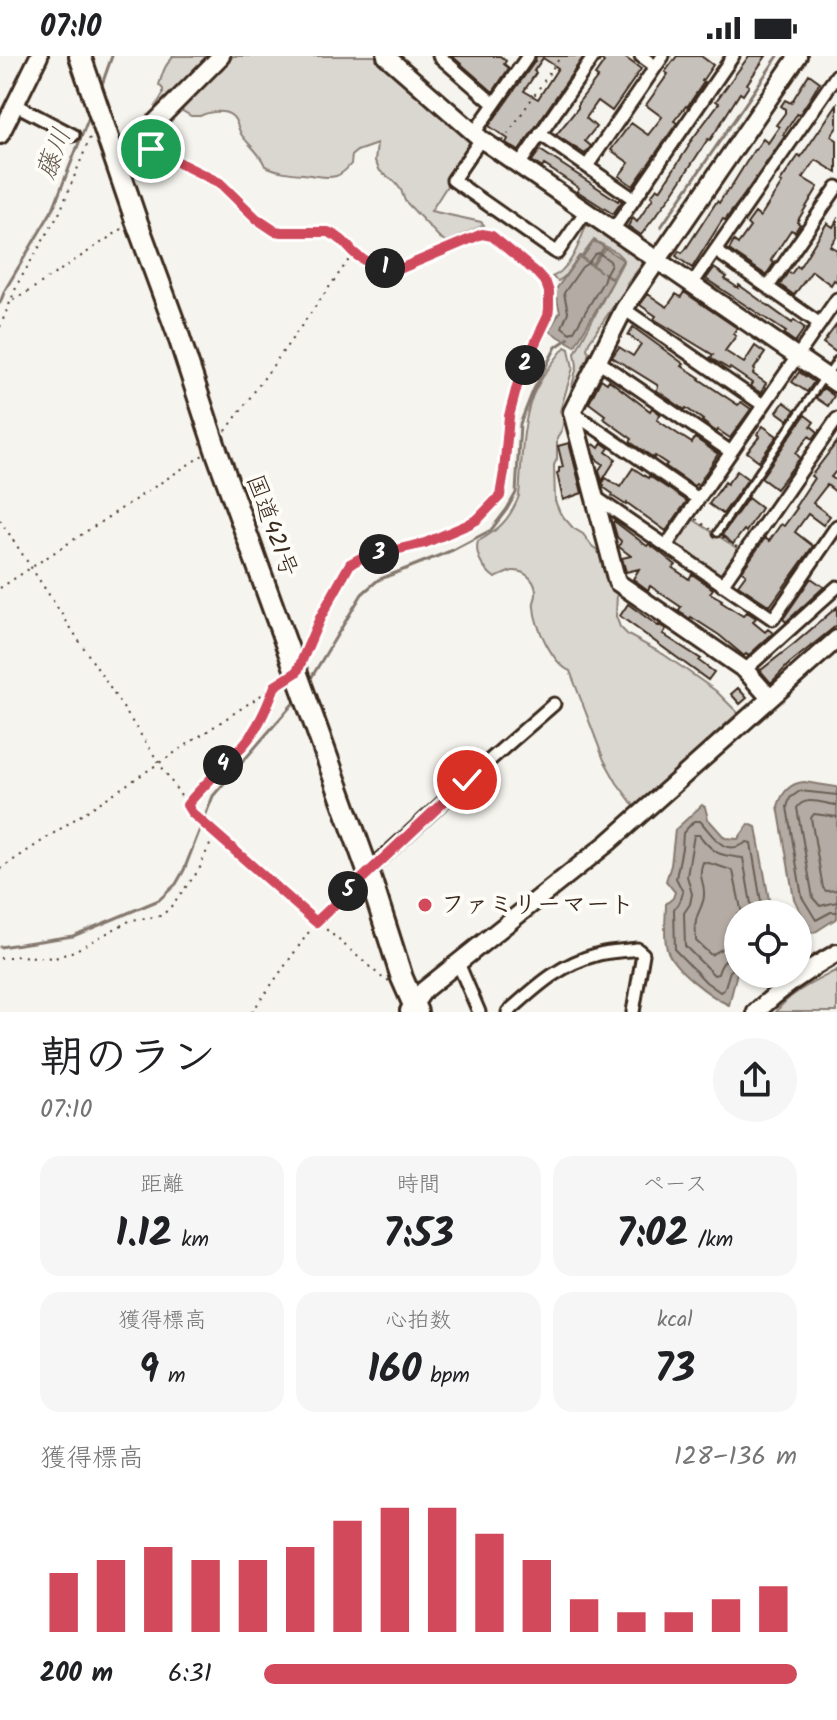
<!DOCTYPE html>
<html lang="ja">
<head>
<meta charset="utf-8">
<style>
  body { margin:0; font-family:Kalam,"Klee One",sans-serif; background:#f6f6f6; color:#202124; height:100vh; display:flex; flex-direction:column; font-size:30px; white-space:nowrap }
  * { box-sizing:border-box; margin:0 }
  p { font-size:26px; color:#757577 }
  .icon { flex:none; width:44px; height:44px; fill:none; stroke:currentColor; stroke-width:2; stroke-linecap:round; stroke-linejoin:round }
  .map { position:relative; height:956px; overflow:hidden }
  .side { display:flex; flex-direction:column; background:#fff; flex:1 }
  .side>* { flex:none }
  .buttons { position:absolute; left:724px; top:844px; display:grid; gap:16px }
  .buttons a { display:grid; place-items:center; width:88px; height:88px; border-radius:50%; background:#fff; box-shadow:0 2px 6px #0004; font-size:40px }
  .pin { position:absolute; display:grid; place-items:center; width:68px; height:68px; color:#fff; margin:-34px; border:4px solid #fff; border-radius:50%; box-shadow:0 2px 8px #0007 }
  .km { position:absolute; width:40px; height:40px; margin:-20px; border-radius:50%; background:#222; color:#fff; font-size:22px; line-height:40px; text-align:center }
  .round { display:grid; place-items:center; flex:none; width:84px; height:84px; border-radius:42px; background:#f6f6f6 }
  .summary { display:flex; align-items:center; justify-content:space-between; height:136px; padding:0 40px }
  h1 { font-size:44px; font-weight:700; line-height:60px }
  .stats { display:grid; grid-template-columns:repeat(3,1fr); gap:12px; height:136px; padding:8px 40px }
  .stats div { display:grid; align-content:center; border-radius:20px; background:#f6f6f6; text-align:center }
  .stats b { font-size:40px; font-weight:700 }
  .stats small { font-size:22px; font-weight:400 }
  .stats p { font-size:22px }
  .chart { height:224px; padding:16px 40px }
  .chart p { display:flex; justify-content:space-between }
  .chart svg { width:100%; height:144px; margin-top:8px; stroke:#d1495b; stroke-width:6 }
  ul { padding:0 40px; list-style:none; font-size:26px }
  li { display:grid; grid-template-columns:128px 96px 1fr; align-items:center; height:60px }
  li i { height:20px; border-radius:10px; background:#d1495b }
  .status { display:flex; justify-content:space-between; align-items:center; height:56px; padding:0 40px; background:#fff; direction:ltr }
  .status svg { height:22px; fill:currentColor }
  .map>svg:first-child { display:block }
</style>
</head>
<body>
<div class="status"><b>07:10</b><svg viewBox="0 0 49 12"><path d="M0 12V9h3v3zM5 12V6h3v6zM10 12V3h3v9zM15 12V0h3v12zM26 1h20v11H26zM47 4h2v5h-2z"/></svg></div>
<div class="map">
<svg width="837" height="956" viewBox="0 0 837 956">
  <rect width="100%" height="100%" fill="#f5f4ee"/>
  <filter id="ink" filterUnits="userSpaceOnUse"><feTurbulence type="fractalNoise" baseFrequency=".0125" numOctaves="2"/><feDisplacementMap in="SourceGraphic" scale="16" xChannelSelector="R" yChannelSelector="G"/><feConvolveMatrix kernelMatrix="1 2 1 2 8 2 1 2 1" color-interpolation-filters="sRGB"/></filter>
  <g filter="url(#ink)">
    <path fill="#dad6d0" stroke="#8a8077" stroke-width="2" d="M173,0H208L159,50H156L163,38V33L159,29C161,23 163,13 168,7C170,5 172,3 173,0Z
      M233,0H379L471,82V92L431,155L481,166L484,169L447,186L440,182L405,145L401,134L394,125L380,115L375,105L377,88L357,95L352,99L351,108C347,113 342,118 336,120C324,123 314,119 303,118C289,117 279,116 265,110C260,96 248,89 241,78C238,72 237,64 232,60C224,53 208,56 200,60H191L181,54Z
      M591,169L601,173L625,190L630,197L643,203V207L627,228L625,238L615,248L589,286L587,293L589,296L584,316L567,350L577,310L575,297L624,204L616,196L594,184L582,200H579L564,221L558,225L552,221C556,219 560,217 563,213C575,202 580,184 586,170Z
      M565,291L569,293L573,312L560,355L564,363L562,373L557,383V403L554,409L555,445L560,457L573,472L583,478L592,490L604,499L612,529L617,536L616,560L620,571L628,579L663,598L689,616L716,635L738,657L635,751L617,727L604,704L570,615C553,608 535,570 534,551C533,546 535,545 536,539C537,526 526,514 513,515C507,516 501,520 495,522C484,514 474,499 478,485C499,474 510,463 519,440C522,406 521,371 533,339C541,321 553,306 565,291Z
      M691,462L741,495L722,521H719L673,488Z
      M837,914V956H776C790,936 816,925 837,914Z"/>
    <path fill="#b4aca4" stroke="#84786e" stroke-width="2" d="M594,185L604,191L592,208L582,202Z
      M605,192L623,204L612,222L603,216L613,225L575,290L549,275L560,256L555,235L579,201L601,216L593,209Z
      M804,726L837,731V862L815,876L806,878L804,875L806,867L794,843L778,750C782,737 790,727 804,726Z
      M702,749L705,751L708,763L725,782L738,783L749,768L756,771L769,844L776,854L770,858H738V912L729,949C711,941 672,912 667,893C663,879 666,862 666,848L673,842L675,836L666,825L671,809L675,774Z"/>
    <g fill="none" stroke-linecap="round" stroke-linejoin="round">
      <path stroke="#6b5e54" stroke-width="2" d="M595,198L599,197L610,205L611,208L605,219L603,226L574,275L570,277L562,271L568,256L564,237L582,211L588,207Z
        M837,739L800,735L790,742L787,751L802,841L816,864L831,856H837
        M837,749C824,748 805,739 797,752L813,842L820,850L837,846
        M837,761L814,758L811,762L823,832L826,835L837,834
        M738,888L725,891L711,899L696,885C696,879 695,871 696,865C697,856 704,849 704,839C705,824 697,823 703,806C707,806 729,813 733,815L742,858
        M738,900C726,901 721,907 718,918L714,919L685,890L684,857L690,848L692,838L687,820L694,779H699C716,800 720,799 743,802L751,848L756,858
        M738,910L730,915L724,934L720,936L706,926L675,894L674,853L681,843L683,836L676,822L682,792L683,777L694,765H700C714,780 724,802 747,786L751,787L761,846L767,858"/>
      <path stroke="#84786e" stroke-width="3" d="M100,34L112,0
        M661,171L778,0
        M0,247L5,234L53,153L91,56
        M308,627L362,538L378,524L453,494L491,474L507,453L516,437L520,368L533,335L556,291L569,282
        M0,891L73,880L159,844L176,828L184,814L213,740L297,643"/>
    </g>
    <path fill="#c7c1bb" stroke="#3b2a1e" stroke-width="2" fill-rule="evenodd" d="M452,0H500L506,5L504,8L509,12L493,36Z
      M536,0H584L519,95L506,87L508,83L489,70L535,5ZM543,2L558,12L538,43L524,35L536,17L534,15Z
      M602,0H623L641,13L612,55L598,45L586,62L596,71L585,85L591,90L585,98L556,79L578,52V47L598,21L595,19L604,6L602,4Z
      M677,0H701L713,9L702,25L704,26L687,51L686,50L674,65L677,67L633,130L619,120L629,107L611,94L631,67L648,79L662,61L646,49L668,18L665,16Z
      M749,0H766L747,28L749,30L743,39L740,37L716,75L710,84L708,83L670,141L641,179L628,170L633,162L637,166L653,142L651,140L657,132L660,134L689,90L688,89L719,47L716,45Z
      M809,18L820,26L811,41L799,59L797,58L783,79L785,80L744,139L725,164L723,163L692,212L676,200L679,195L682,197L685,194L717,145L719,147L728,133L729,134L754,94H755L763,83L768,87L779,71L776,69L785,57V53L781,50L785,44L791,47Z
      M837,48V71L831,80L837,84V117L816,104L803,122L818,131L797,166L800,168L795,176L791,174L771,204L774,207L766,219L729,194L734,185L738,188L750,171L747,168L755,157L760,161L782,127L780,126L799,99L801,101Z
      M540,94L618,145L619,143L622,145L613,158L577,135L579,132L561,120L544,109L542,112L532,105Z
      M837,164V180L830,190L837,194V226L834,224L831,229L812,215L794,239L780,229L788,216L791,218L797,210L799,212L827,167L833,171Z
      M714,212L727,221L725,223L738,232L739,229L792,267L794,264L805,272L795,286L784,278L786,276L706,223Z
      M684,236L737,272L733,278L736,280L725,295L744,307L755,290L765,297L754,313L755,314L753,318L766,327L761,337L750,330L752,327L730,312L729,313L710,302L713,299L654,263L656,260L640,249L648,238L667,251L676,238L681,241Z
      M837,268V297L823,287Z
      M633,271L684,308L682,310L700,322L699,323L738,349L741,346L751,353L730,382L718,374L717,376L711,372L702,365L703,364L686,352L685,354L656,334L658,332L657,329L612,301L619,291L633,300L641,288L628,279Z
      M799,316L814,326L807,336L792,326Z
      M601,323L607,327L609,324L650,355L652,352L659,357L660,359L657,364L681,380L692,387L695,382L718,398L698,429L696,428L694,430L665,410L667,408L655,400L654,402L630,386L632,383L603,362L605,359L589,347Z
      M823,332L834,340L828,350L816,342Z
      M784,346L795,354L788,364L777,356Z
      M805,359L814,366L811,370L818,376L813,383L809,380L796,397L800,402L776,433L761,422Z
      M763,370L777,380L759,405L747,396L760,380L757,378Z
      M837,386V414L831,421L837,425V437L827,429L813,447L830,460L823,469L808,458L795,476L813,490L770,550L738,529L746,518L742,515L765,482L769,485L781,468L784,470L797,452L795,451L814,422L811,420Z
      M569,387L582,437L563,444L557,417L559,416V412L563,411L558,390Z
      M602,387L609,392L606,396L616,403L602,425L599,414L603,408L596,403L592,390L594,388L599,392Z
      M633,412L648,422L649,420L687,445L666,475L627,447L626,449L612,440L613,438L603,431L604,429L602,428L606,422L620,431Z
      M737,415L748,423L723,458L709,448L725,426L727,428Z
      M748,442L761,452L746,476L744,474L733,488L722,479Z
      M614,465L647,490L649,488L657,494L676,509L673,512L689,523L692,518L713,533L710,537L722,544L721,546L743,560L747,556L756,562L753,566L765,576L768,573L773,577L748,600L746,598L744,600L719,579L691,561L690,563L678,555L681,551L650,530L648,534L633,523L639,513L626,516L622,502L631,500L619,491L621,485L617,481L613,467Z
      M811,522L824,531L786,566L783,563Z
      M628,548L658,570L659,569L666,573L663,578L667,580V581L701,603L699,605L714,616L708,624L620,560Z
      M837,551V569L789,608L771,627L759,613L761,614L794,588Z
      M738,632L747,642L740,648L731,638Z"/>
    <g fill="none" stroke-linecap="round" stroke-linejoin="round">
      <g stroke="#3b2a1e" stroke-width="11">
        <path id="lane" d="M830,315L837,304
          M717,477L822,324"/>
      </g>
      <g stroke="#3b2a1e" stroke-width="17">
        <path id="street" d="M439,0L494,48
          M641,0L655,10
          M16,49L73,79
          M474,77L528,0
          M540,78L634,143
          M481,83L453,124L557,197L586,155
          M519,109L594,0
          M587,110L663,0
          M613,174L733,0
          M716,195L820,268
          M692,228L837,19
          M768,231L837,131
          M624,253L763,349
          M598,305L731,396
          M572,356L698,443
          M595,441L773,563L837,470
          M666,490L837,243
          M722,529L837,363
          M745,614L837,531
          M368,815L467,724L554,648
          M458,907L479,956
          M508,956C537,930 560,908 599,898C611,895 625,895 637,893L643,898L633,956"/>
      </g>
      <g stroke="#3b2a1e" stroke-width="22">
        <path id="secondary" d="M386,0L481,83L837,328
          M0,79L39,0
          M116,106L221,0
          M770,642L745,614L617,526L572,356L624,253L798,0
          M409,955L424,934L609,786L837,583
          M756,956C780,933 808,913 837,897"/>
      </g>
      <g stroke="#3b2a1e" stroke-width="26">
        <path id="highway" d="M80,0L136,164L177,275L215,391L368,815L402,922L417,956"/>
      </g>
      <path stroke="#3b2a1e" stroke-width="2" stroke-dasharray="2 6" stroke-linecap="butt" d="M503,85L561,0
        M133,108L151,93L220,127L257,163L275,175L282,176H328C339,180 345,187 353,196C365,208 386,213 402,212L482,178L492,180L537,217L546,227L549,236V252L548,260L520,319L509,360L504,416L500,440L478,463L467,469L425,487L361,502L350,508L320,562L306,595
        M13,244L26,237L125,171
        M0,271L18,227L60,156L91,79
        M226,375L353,198
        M696,463L710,473
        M0,464L192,757L386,925L389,924
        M722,481L737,491
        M0,532L203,399
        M187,749L198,735L248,682L269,649L275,631
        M0,813L284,624
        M0,902L19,900L55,902L74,895L131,864L161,860L169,853L199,814L208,792L217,778
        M252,956L316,866L356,827"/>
      <use href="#lane" stroke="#fdfcf7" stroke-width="5"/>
      <use href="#street" stroke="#fdfcf7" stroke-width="11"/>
      <use href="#secondary" stroke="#fdfcf7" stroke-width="16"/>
      <use href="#highway" stroke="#fdfcf7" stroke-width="20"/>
    </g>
  </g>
  <g fill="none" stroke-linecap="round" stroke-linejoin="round" filter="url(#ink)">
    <g stroke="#fff" stroke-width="16">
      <path id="route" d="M151,93L220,127L257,163L275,175L282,176H328C339,180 345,187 353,196C365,208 386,213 402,212L482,178L492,180L537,217L546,227L549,236V252L548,260L520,319L509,360L504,416L500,440L478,463L467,469L425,487L361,502L350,508L320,562L297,616L275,630C268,648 261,666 249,682C231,706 206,725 187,749L192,757L316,866L467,724"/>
    </g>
    <use href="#route" stroke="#d1495b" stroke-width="10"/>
  </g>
  <circle fill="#d1495b" stroke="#fdfcf7" stroke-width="3" cx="425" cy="849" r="8"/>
  <g text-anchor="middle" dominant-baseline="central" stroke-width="8" stroke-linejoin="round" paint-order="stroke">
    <g font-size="24" fill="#3b2a1e" stroke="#fdfcf7">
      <text transform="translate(271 470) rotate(70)">国道421号</text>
    </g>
    <g font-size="24" font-weight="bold" fill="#3b2a1e" stroke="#fdfcf7" text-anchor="start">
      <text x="441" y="849">ファミリーマート</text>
    </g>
    <g font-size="26" font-style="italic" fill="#65584d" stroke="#fdfcf7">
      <text transform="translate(55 98) rotate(-69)">藤川</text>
    </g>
  </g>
</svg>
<div class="buttons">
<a><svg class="icon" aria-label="locate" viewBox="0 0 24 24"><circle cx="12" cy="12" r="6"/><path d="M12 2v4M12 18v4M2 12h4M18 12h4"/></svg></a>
</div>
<div class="pin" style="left:151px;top:93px;background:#1e9e55"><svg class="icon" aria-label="arrive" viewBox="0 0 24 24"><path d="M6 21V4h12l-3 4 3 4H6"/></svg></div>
<div class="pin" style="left:467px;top:724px;background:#d93025"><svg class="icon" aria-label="check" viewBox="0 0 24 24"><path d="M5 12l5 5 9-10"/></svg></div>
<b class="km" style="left:385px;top:212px">1</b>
<b class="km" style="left:525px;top:309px">2</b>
<b class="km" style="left:379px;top:498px">3</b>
<b class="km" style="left:223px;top:709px">4</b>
<b class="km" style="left:348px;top:835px">5</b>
</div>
<section class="side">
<div class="summary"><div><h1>朝のラン</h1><p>07:10</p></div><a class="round"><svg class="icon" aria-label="share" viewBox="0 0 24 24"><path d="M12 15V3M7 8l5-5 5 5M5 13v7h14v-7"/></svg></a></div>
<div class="stats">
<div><p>距離</p><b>1.12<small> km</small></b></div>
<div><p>時間</p><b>7:53</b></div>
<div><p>ペース</p><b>7:02<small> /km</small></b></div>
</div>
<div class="stats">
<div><p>獲得標高</p><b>9<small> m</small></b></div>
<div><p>心拍数</p><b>160<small> bpm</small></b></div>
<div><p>kcal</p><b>73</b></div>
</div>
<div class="chart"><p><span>獲得標高</span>128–136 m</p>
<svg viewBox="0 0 160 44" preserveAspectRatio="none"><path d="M5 44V26M15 44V22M25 44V18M35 44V22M45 44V22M55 44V18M65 44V10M75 44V6M85 44V6M95 44V14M105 44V22M115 44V34M125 44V38M135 44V38M145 44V34M155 44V30"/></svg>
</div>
<ul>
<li><b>200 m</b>6:31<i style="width:100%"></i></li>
</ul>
</section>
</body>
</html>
